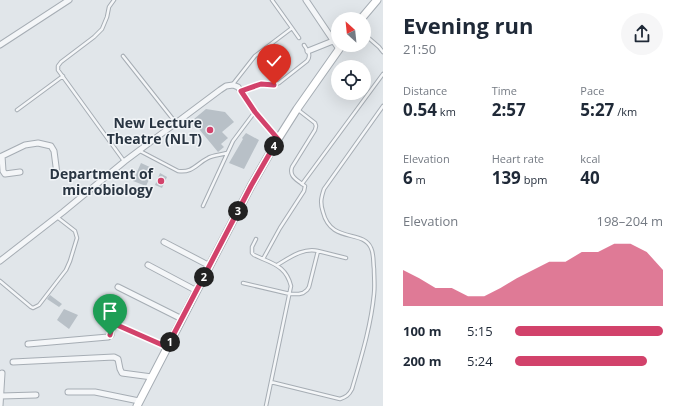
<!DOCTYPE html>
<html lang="en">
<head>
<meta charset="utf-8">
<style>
  body { margin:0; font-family:"Open Sans",sans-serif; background:#f6f6f7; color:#1f2937; height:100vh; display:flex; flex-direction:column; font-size:15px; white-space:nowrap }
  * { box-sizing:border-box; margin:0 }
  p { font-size:13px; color:#747a83 }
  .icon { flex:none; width:22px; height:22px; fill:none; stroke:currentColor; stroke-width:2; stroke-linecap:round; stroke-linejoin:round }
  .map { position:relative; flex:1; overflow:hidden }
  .side { display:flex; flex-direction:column; background:#fff; width:300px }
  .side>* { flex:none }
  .needle { width:26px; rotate:333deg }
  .fabs { position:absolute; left:331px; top:12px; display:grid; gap:8px }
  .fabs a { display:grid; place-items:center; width:40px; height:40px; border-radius:50%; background:#fff; box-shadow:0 4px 16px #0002; font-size:20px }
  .pin { position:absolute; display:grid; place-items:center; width:34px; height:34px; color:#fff; margin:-41px -17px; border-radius:50% 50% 50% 0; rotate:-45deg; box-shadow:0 0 4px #0007 }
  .pin .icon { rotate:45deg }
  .km { position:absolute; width:20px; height:20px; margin:-10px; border-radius:50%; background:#222; color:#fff; font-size:11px; line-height:20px; text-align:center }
  .round { display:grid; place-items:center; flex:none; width:42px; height:42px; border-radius:21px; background:#f6f6f7 }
  .overview { display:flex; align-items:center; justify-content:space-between; height:68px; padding:0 20px }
  h1 { font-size:22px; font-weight:700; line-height:30px }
  .metrics { display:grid; grid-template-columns:repeat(3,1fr); gap:6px; height:68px; padding:4px 20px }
  .metrics div { display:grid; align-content:center }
  .metrics b { font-size:17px; font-weight:700 }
  .metrics small { font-size:11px; font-weight:400 }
  .metrics p { font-size:11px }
  .chart { height:112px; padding:8px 20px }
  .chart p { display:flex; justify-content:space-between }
  .chart svg { width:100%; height:72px; margin-top:4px; fill:#d2426b; opacity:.7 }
  ul { padding:0 20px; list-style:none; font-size:13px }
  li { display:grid; grid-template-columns:64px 48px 1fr; align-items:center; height:30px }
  li i { height:10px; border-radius:5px; background:#d2426b }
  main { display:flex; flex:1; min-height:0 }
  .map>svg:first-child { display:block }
</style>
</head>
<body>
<main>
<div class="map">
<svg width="383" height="406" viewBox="0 0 383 406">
  <rect width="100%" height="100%" fill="#e1e6ea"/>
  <path fill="#b8c0c7" d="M206,109L225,112L234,122L222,132L228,138L221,144L224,147L218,152L199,129L201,127L194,119Z
    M246,133L259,140L244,169L229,163L243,139L242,138Z
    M141,163L154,169L146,186L133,181Z
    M160,173L167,177L162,188L155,185Z
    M50,295L62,304L59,307L47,299Z
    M64,309L78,315L69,329L57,320Z"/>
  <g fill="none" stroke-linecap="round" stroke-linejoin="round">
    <g stroke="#a6adb4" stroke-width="4.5">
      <path id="service" d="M114,0L109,7L107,17L102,29L94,37L61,62L58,66V70L124,161
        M292,28L299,38
        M364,34L379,47L383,52
        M123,56L176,123
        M233,84L255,56L292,28L272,0
        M242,91L261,85H274L279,83L307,61C312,55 307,50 304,45
        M297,109L315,123L316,126L315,130L292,167C289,176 296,179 302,184
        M17,110L63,76
        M140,151L178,171C193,173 196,164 208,158C213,155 221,155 227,153
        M203,206L233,141L254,113
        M256,239L252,247V253L254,255L263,259
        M277,265C289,258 304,247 318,251
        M0,281L31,307L33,308L39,305L66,270L70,261L77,238L75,231L57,217
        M243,283L290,294H299L303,293L307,290L309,287L318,251L346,258
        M271,382L340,399C346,397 349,395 352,389C361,358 371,326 374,294C375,286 374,277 374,269C373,262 374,254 371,248C363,229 331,244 323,212C320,203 321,198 324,189L383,106
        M266,406L291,286C287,270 278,265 263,259L280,228L304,191L305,186L302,184L383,74"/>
    </g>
    <g stroke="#a6adb4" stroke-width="7">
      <path id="minor" d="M306,0L339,49
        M0,45L69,0
        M308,51L333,41
        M2,156L3,171L5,174L20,172
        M0,157L25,145L38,143L51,146L54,151L57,174
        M164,242L210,266
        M0,261L63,212L125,161L220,90L226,86L233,85L238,87L241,91L255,112L278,139
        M148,265L197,291
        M118,287L182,319
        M28,344L108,337L111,335L112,327L114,325H117L167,347
        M13,362L114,357L118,359L120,369L122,373L152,377
        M68,392H95L139,401
        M1,396L36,395
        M0,406L2,373"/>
    </g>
    <g stroke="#a6adb4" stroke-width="9">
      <path id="secondary" d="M361,19L377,0
        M137,406L251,186L278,139L297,109L342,45"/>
    </g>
    <use href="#service" stroke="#f4f6f8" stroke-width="2.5"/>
    <use href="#minor" stroke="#f4f6f8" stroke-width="5"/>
    <use href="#secondary" stroke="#fff" stroke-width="7"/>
  </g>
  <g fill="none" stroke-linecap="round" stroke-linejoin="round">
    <g stroke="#fff" stroke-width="8">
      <path id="route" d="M110,335L112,327L114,325H117L167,347L251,186L278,139L255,112L241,91L261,84L274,85"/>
    </g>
    <use href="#route" stroke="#d2426b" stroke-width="5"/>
  </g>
  <g fill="#d2426b" stroke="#f1f4f7" stroke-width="1.5">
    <circle cx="210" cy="130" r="4"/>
    <circle cx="161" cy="181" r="4"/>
  </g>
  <g text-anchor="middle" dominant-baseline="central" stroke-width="3" stroke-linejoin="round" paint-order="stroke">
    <g font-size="14" font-weight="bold" fill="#293542" stroke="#f1f4f7" text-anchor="end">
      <text x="202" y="122">New Lecture<tspan x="202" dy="16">Theatre (NLT)</tspan></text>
      <text x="153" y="173">Department of<tspan x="153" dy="16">microbiology</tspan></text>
    </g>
  </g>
</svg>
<div class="fabs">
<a><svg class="needle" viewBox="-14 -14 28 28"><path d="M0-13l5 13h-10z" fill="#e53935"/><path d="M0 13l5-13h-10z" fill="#747a83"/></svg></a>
<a><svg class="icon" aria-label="locate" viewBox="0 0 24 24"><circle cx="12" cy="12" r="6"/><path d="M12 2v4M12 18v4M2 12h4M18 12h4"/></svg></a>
</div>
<div class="pin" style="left:110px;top:335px;background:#1e9e55"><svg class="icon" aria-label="arrive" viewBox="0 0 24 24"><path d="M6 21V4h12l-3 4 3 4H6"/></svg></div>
<div class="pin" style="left:274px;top:85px;background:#d93025"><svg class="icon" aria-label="check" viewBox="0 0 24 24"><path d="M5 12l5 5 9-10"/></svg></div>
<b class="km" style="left:170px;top:342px">1</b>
<b class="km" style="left:204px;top:277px">2</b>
<b class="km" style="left:238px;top:211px">3</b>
<b class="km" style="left:274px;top:146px">4</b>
</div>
<section class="side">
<div class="overview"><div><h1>Evening run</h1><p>21:50</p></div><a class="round"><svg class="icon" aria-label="share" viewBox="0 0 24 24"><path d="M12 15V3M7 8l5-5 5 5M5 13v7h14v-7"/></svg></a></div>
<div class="metrics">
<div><p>Distance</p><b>0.54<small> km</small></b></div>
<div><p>Time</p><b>2:57</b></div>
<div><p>Pace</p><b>5:27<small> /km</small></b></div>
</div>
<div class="metrics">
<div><p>Elevation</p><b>6<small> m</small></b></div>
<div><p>Heart rate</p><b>139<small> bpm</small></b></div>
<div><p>kcal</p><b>40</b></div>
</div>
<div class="chart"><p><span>Elevation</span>198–204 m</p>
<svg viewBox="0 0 160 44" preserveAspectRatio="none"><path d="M0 44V22L10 27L20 33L30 33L40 38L50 38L60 33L70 27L80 22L90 17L100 17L110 11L120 11L130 6L140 6L150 11L160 22V44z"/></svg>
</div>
<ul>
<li><b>100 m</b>5:15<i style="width:100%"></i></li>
<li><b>200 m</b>5:24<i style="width:89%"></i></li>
</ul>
</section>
</main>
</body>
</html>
